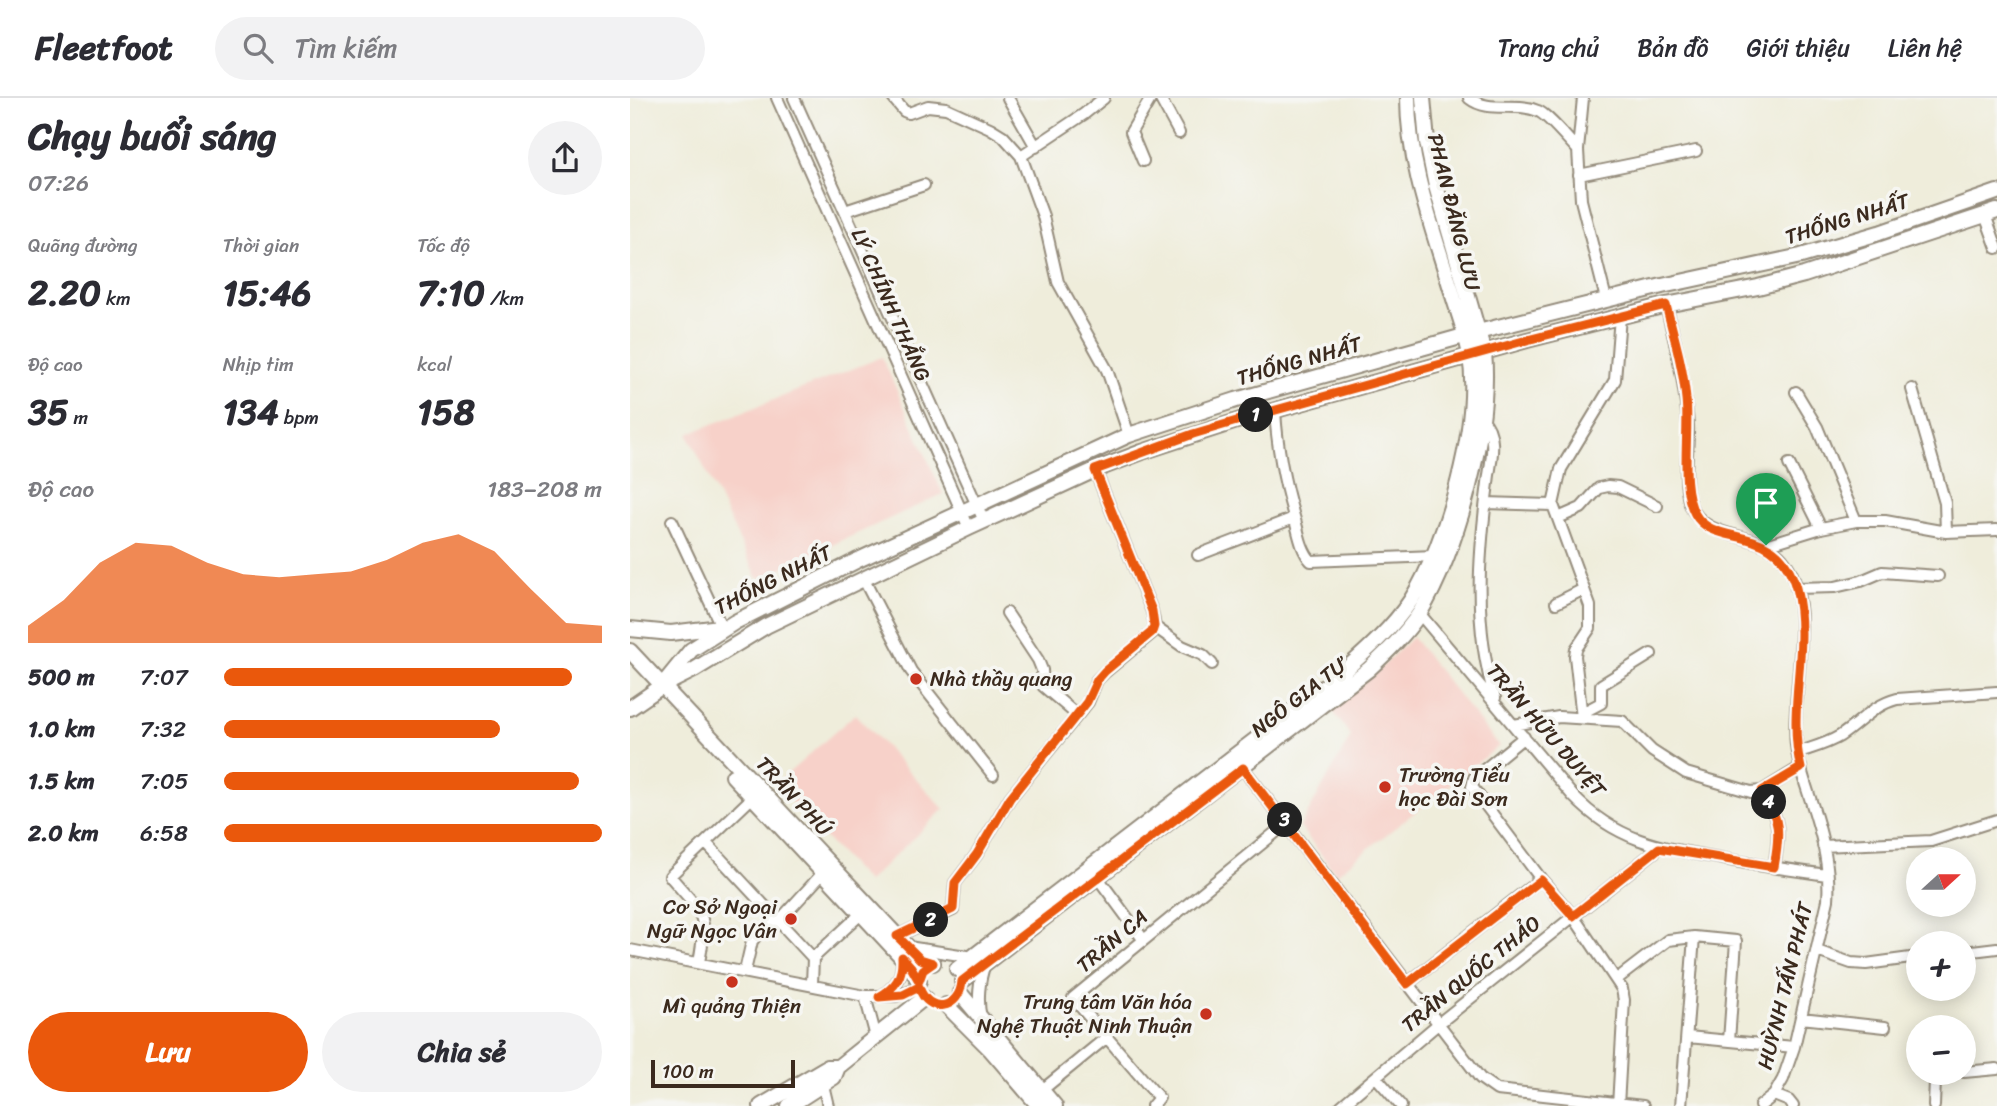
<!DOCTYPE html>
<html lang="vi">
<head>
<meta charset="utf-8">
<style>
  body { margin:0; font-family:Sriracha,sans-serif; background:#f2f2f3; color:#2b2b33; height:100vh; display:flex; flex-direction:column; font-size:26px; white-space:nowrap }
  * { box-sizing:border-box; margin:0 }
  p { font-size:23px; color:#7c7c81 }
  .icon { flex:none; width:38px; height:38px; fill:none; stroke:currentColor; stroke-width:2; stroke-linecap:round; stroke-linejoin:round }
  .map { position:relative; flex:1; overflow:hidden }
  .side { display:flex; flex-direction:column; background:#fff; width:630px }
  .side>* { flex:none }
  .needle { width:46px; rotate:69deg }
  .buttons { position:absolute; left:1276px; top:749px; display:grid; gap:14px }
  .buttons a { display:grid; place-items:center; width:70px; height:70px; border-radius:50%; background:#fff; box-shadow:0 4px 18px #0003; font-size:35px }
  .scale { position:absolute; left:21px; bottom:18px; width:144px; box-sizing:border-box; padding-left:7px; border:4px solid #3b2a1e; border-top:0; font-size:19px; line-height:24px; white-space:nowrap; color:#3b2a1e; -webkit-text-stroke:5px #f6f6f2; paint-order:stroke }
  .pin { position:absolute; display:grid; place-items:center; width:60px; height:60px; color:#fff; margin:-72px -30px; border-radius:50% 50% 50% 0; rotate:-45deg; box-shadow:0 0 7px #0007 }
  .pin .icon { rotate:45deg }
  .km { position:absolute; width:35px; height:35px; margin:-18px; border-radius:50%; background:#222; color:#fff; font-size:19px; line-height:35px; text-align:center }
  .round { display:grid; place-items:center; flex:none; width:74px; height:74px; border-radius:37px; background:#f2f2f3 }
  .overview { display:flex; align-items:center; justify-content:space-between; height:119px; padding:0 28px }
  h1 { font-size:38px; font-weight:700; line-height:52px }
  .figures { display:grid; grid-template-columns:repeat(3,1fr); gap:10px; height:119px; padding:7px 28px }
  .figures div { display:grid; align-content:center }
  .figures b { font-size:35px; font-weight:700 }
  .figures small { font-size:19px; font-weight:400 }
  .figures p { font-size:19px }
  .chart { height:196px; padding:14px 28px }
  .chart p { display:flex; justify-content:space-between }
  .chart svg { width:100%; height:126px; margin-top:7px; fill:#ea580c; opacity:.7 }
  .cta { display:flex; gap:14px; margin-top:auto; padding:14px 28px }
  .cta a { flex:1; height:80px; border-radius:42px; background:#ea580c; color:#fff; font-size:28px; font-weight:700; line-height:80px; text-align:center }
  .cta a+a { background:#f2f2f3; color:#2b2b33 }
  ul { padding:0 28px; list-style:none; font-size:23px }
  li { display:grid; grid-template-columns:112px 84px 1fr; align-items:center; height:52px }
  li i { height:18px; border-radius:9px; background:#ea580c }
  header { display:flex; align-items:center; gap:42px; box-sizing:border-box; height:98px; padding:0 35px; background:#fff; border-bottom:2px solid #e1e1e2 }
  header strong { font-size:33px }
  nav { display:flex; gap:38px; margin-inline-start:auto; font-size:24px }
  .search { width:490px; height:63px; background:#f2f2f3; display:flex; align-items:center; gap:18px; box-sizing:border-box; padding:0 24px; border-radius:38px; color:#7c7c81; font-size:26px }
  main { display:flex; flex:1; min-height:0 }
  .map>svg:first-child { display:block }
</style>
</head>
<body>
<header>
<strong>Fleetfoot</strong>
<div class="search"><svg class="icon" aria-label="search" viewBox="0 0 24 24"><circle cx="10" cy="10" r="6"/><path d="M15 15l6 6"/></svg>Tìm kiếm</div>
<nav><a>Trang chủ</a><a>Bản đồ</a><a>Giới thiệu</a><a>Liên hệ</a></nav>
</header>
<main>
<section class="side">
<div class="overview"><div><h1>Chạy buổi sáng</h1><p>07:26</p></div><a class="round"><svg class="icon" aria-label="share" viewBox="0 0 24 24"><path d="M12 15V3M7 8l5-5 5 5M5 13v7h14v-7"/></svg></a></div>
<div class="figures">
<div><p>Quãng đường</p><b>2.20<small> km</small></b></div>
<div><p>Thời gian</p><b>15:46</b></div>
<div><p>Tốc độ</p><b>7:10<small> /km</small></b></div>
</div>
<div class="figures">
<div><p>Độ cao</p><b>35<small> m</small></b></div>
<div><p>Nhịp tim</p><b>134<small> bpm</small></b></div>
<div><p>kcal</p><b>158</b></div>
</div>
<div class="chart"><p><span>Độ cao</span>183–208 m</p>
<svg viewBox="0 0 160 44" preserveAspectRatio="none"><path d="M0 44V38L10 29L20 16L30 9L40 10L50 16L60 20L70 21L80 20L90 19L100 15L110 9L120 6L130 12L140 25L150 37L160 38V44z"/></svg>
</div>
<ul>
<li><b>500 m</b>7:07<i style="width:92%"></i></li>
<li><b>1.0 km</b>7:32<i style="width:73%"></i></li>
<li><b>1.5 km</b>7:05<i style="width:94%"></i></li>
<li><b>2.0 km</b>6:58<i style="width:100%"></i></li>
</ul>
<div class="cta"><a>Lưu</a><a>Chia sẻ</a></div>
</section>
<div class="map">
<svg width="1367" height="1008" viewBox="0 0 1367 1008">
  <rect width="100%" height="100%" fill="#f6f6f2"/>
  <filter id="ink" filterUnits="userSpaceOnUse"><feTurbulence type="fractalNoise" baseFrequency=".0143" numOctaves="2"/><feDisplacementMap in="SourceGraphic" scale="14" xChannelSelector="R" yChannelSelector="G"/><feConvolveMatrix kernelMatrix="1 2 1 2 8 2 1 2 1" color-interpolation-filters="sRGB"/></filter>
  <filter id="wash" filterUnits="userSpaceOnUse"><feTurbulence type="fractalNoise" baseFrequency=".00686" numOctaves="4" result="noise"/><feDisplacementMap in="SourceGraphic" scale="28" xChannelSelector="R" yChannelSelector="G"/><feGaussianBlur stdDeviation="1.57" result="paint"/><feColorMatrix in="noise" values="0 0 0 0 0 0 0 0 0 0 0 0 0 0 0 0 0 1.4 0 .05"/><feComposite in="paint" operator="in"/></filter>
  <g filter="url(#wash)">
    <rect width="100%" height="100%" fill="#efeddb"/>
    <path fill="#f7d1c9" d="M252,259L313,396L128,481L58,336Z
      M782,539L869,648L706,776L670,729L721,638L701,611L747,574Z
      M225,616L314,711L237,784L145,687Z"/>
  </g>
  <g filter="url(#ink)">
    <g fill="none" stroke-linecap="round" stroke-linejoin="round">
      <g stroke="#958c7c" stroke-width="14">
        <path id="minor" d="M147,0L339,430
          M164,0L354,423
          M263,0L274,13L279,15L298,8L316,10L360,30L373,38L391,58L413,118L428,184L477,272L499,337
          M378,0L406,49
          M530,0L549,35
          M839,0C859,16 886,3 908,13C918,17 939,43 948,52
          M953,0L948,52L951,102L976,201
          M391,58L454,16L474,0
          M513,63L501,34L521,0
          M949,77L1066,53
          M215,113L294,87
          M1355,117L1367,150
          M1036,207C1046,247 1055,285 1058,327C1059,352 1052,381 1060,406C1074,445 1128,431 1152,460C1189,505 1160,594 1166,647C1169,672 1179,695 1186,719C1194,745 1200,775 1198,802L1164,949L1153,981L1144,997L1130,1008
          M1282,291L1315,405L1316,434
          M1166,294L1187,329L1226,423
          M645,312C647,350 654,385 665,422C669,436 671,452 681,463L804,458
          M852,321C867,335 862,359 859,377C849,453 842,526 865,600
          M1159,366L1191,430
          M856,405L923,407
          M928,420L951,410L969,390L978,388L988,389L1027,408
          M42,423L91,528
          M1136,447L1191,430L1226,423H1255L1316,434L1367,432
          M568,457L664,420
          M233,480L281,573L363,677
          M1166,490L1205,489L1231,483L1252,474L1308,478
          M926,505L954,491
          M377,515L408,562L412,572L413,588L447,617
          M789,515L943,698C986,743 1031,750 1089,760C1125,767 1161,772 1197,777
          M525,529L552,548L573,557L582,566
          M952,615L971,605V587L1021,556
          M952,620L945,558L946,551L960,530V508L923,407L931,371L985,282L990,218
          M884,627L929,619L992,623L1022,653L1056,675L1121,694L1132,693L1171,669
          M894,639L844,680L842,689L911,781L943,818L992,891L994,902L988,1008
          M1167,655C1181,650 1197,646 1210,638C1230,625 1243,607 1267,601L1367,594
          M613,670L850,980L867,992L1013,1008
          M1132,693C1151,722 1150,736 1144,769
          M76,745L183,860L182,886
          M1193,748L1301,743L1367,722
          M468,780L513,841
          M267,838L323,812L325,785L347,756L380,700L458,604L467,582L475,574L522,535L525,529L522,513L465,372
          M278,849L343,859
          M0,852L235,898H266L289,889
          M1187,853L1221,865L1236,866L1288,859
          M1334,854L1367,850
          M183,860L234,813
          M69,864C79,813 72,816 40,778L128,694
          M115,873L122,843L131,832L149,823L193,775
          M987,881L1038,842L1064,839L1106,843L1099,943
          M777,886L911,781
          M253,897C268,887 273,877 272,859
          M235,898L246,939
          M351,920C347,903 349,882 355,866
          M1171,920L1255,929
          M1058,939L1164,949
          M1334,974L1367,971
          M746,979L771,1008
          M193,987L198,1008
          M406,997L477,939
          M1144,997L1159,1003L1163,1008
          M522,1008L529,1000L443,900L657,725
          M711,1008L808,926L1029,750
          M1051,1008L1064,839
          M1304,1008L1305,982L1310,976L1321,975"/>
      </g>
      <g stroke="#958c7c" stroke-width="18">
        <path id="major" d="M0,531L41,535L90,529
          M0,553L267,838L290,861L303,865
          M35,584L61,552L105,524L226,463L499,337L606,302L848,234L1032,188L1171,158L1249,135L1367,94
          M0,610L32,588L64,572L136,528L339,430L465,372L512,354L610,322L897,242L1036,207L1128,189L1174,177L1367,113
          M103,678L281,869L289,883
          M327,871L707,579C733,556 762,531 781,502C817,445 851,325 840,258C837,239 830,220 824,201C805,136 778,69 778,0
          M332,883L739,571C757,554 775,537 789,516C828,454 861,327 854,254L806,88L797,44L793,0
          M330,895L425,1008
          M316,907L360,951L409,1008
          M131,1008L197,969H208
          M159,1008L204,979L208,969L294,900"/>
      </g>
      <use href="#minor" stroke="#fff" stroke-width="10"/>
      <use href="#major" stroke="#fff" stroke-width="14"/>
    </g>
  </g>
  <g fill="none" stroke-linecap="round" stroke-linejoin="round" filter="url(#ink)">
    <g stroke="#fff" stroke-width="14">
      <path id="route" d="M1036,207C1044,238 1053,269 1056,301C1060,334 1049,388 1065,416C1084,451 1148,422 1166,490C1181,549 1156,611 1171,670L1132,693C1151,722 1150,736 1144,769L1029,750L943,818L911,782L777,886L613,670L332,883C330,912 298,917 289,889L273,897L249,899C266,889 273,879 272,859L281,869L289,883L293,872L303,865L290,861L267,838L323,811L325,785L347,756L380,700L457,604L467,582L475,573L522,534L524,528L522,513L465,372L563,336L610,322L897,242Z"/>
    </g>
    <use href="#route" stroke="#ea580c" stroke-width="9"/>
  </g>
  <g fill="#c8321e" stroke="#f6f6f2" stroke-width="2.5">
    <circle cx="286" cy="581" r="7"/>
    <circle cx="755" cy="689" r="7"/>
    <circle cx="161" cy="821" r="7"/>
    <circle cx="102" cy="884" r="7"/>
    <circle cx="576" cy="916" r="7"/>
  </g>
  <g text-anchor="middle" dominant-baseline="central" stroke-width="7" stroke-linejoin="round" paint-order="stroke">
    <g font-size="21" fill="#3b2a1e" stroke="#f6f6f2">
      <text transform="translate(824 114) rotate(76)">PHAN ĐĂNG LƯU</text>
      <text transform="translate(1217 121) rotate(-17)">THỐNG NHẤT</text>
      <text transform="translate(261 207) rotate(66)">LÝ CHÍNH THẮNG</text>
      <text transform="translate(669 263) rotate(-16)">THỐNG NHẤT</text>
      <text transform="translate(143 482) rotate(-27)">THỐNG NHẤT</text>
      <text transform="translate(669 599) rotate(-38)">NGÔ GIA TỰ</text>
      <text transform="translate(916 632) rotate(49)">TRẦN HỮU DUYỆT</text>
      <text transform="translate(164 698) rotate(47)">TRẦN PHÚ</text>
      <text transform="translate(482 843) rotate(-40)">TRẦN CA</text>
      <text transform="translate(841 876) rotate(-39)">TRẦN QUỐC THẢO</text>
      <text transform="translate(1155 888) rotate(-76)">HUỲNH TẤN PHÁT</text>
    </g>
    <g font-size="21" fill="#3b2a1e" stroke="#f6f6f2" text-anchor="start">
      <text x="300" y="581">Nhà thầy quang</text>
      <text x="769" y="677">Trường Tiểu<tspan x="769" dy="24">học Đài Sơn</tspan></text>
      <text x="147" y="809" text-anchor="end">Cơ Sở Ngoại<tspan x="147" dy="24">Ngữ Ngọc Vân</tspan></text>
      <text x="562" y="904" text-anchor="end">Trung tâm Văn hóa<tspan x="562" dy="24">Nghệ Thuật Ninh Thuận</tspan></text>
      <text x="102" y="908" text-anchor="middle">Mì quảng Thiện</text>
    </g>
  </g>
</svg>
<div class="buttons">
<a><svg class="needle" viewBox="-14 -14 28 28"><path d="M0-13l5 13h-10z" fill="#e53935"/><path d="M0 13l5-13h-10z" fill="#7c7c81"/></svg></a>
<a>+</a>
<a>−</a>
</div>
<div class="scale">100 m</div>
<div class="pin" style="left:1136px;top:447px;background:#1e9e55"><svg class="icon" aria-label="arrive" viewBox="0 0 24 24"><path d="M6 21V4h12l-3 4 3 4H6"/></svg></div>
<b class="km" style="left:626px;top:317px">1</b>
<b class="km" style="left:301px;top:822px">2</b>
<b class="km" style="left:655px;top:722px">3</b>
<b class="km" style="left:1139px;top:704px">4</b>
</div>
</main>
</body>
</html>
